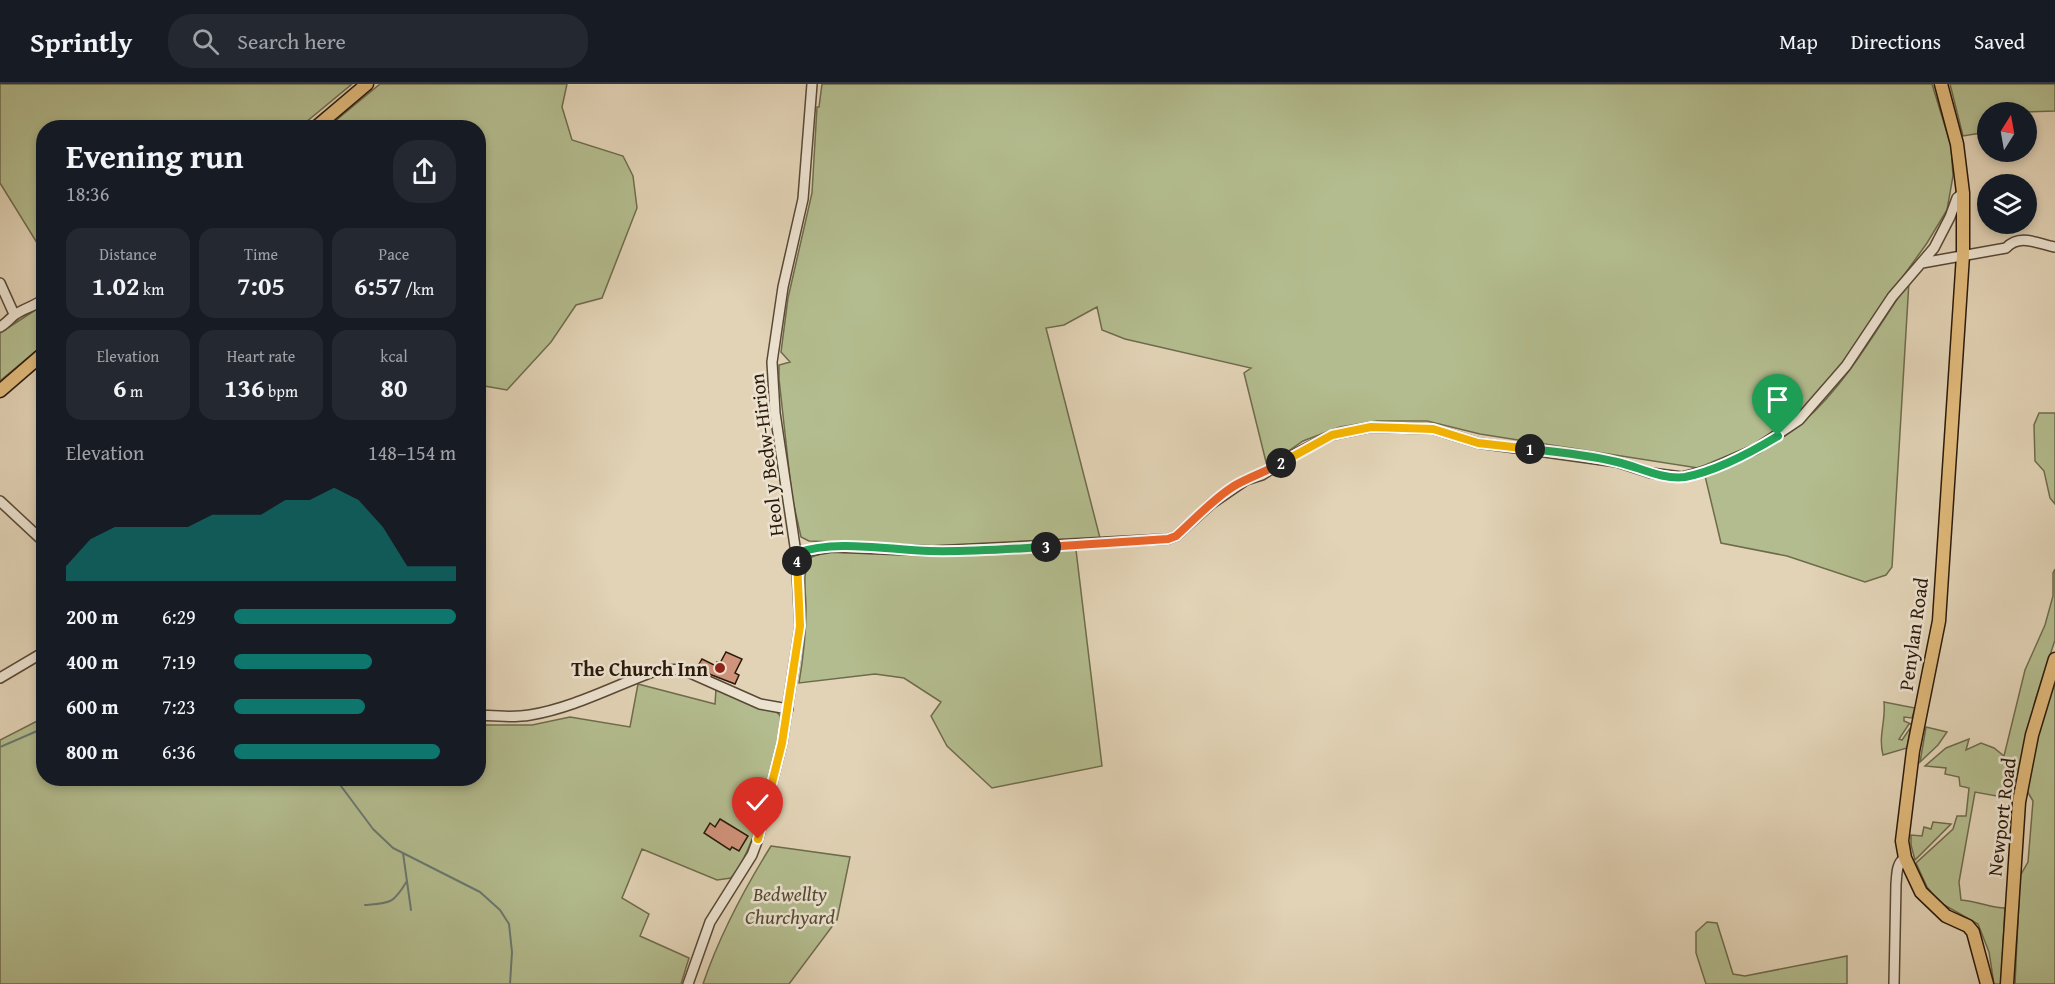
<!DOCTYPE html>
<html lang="en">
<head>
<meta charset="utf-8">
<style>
  body { margin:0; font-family:"Gentium Book Plus",serif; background:#242831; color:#f1f3f6; height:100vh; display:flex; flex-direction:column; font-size:22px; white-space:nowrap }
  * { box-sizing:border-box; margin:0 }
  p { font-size:20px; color:#9ea1a6 }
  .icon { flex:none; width:33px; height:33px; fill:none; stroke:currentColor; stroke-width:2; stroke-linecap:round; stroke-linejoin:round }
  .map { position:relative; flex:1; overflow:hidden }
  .details { position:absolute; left:36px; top:36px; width:450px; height:666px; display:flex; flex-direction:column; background:#171b24; border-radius:24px; box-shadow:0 3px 9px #0003 }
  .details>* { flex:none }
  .needle { width:39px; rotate:11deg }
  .controls { position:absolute; left:1977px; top:18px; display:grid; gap:12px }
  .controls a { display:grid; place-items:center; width:60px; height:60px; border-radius:50%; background:#171b24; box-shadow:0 3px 9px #0003; font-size:30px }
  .pin { position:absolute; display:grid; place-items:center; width:51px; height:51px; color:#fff; margin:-62px -26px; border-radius:50% 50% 50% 0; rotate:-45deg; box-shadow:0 0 6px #0007 }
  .pin .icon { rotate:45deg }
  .km { position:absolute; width:30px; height:30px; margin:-15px; border-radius:50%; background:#222; color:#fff; font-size:16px; line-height:30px; text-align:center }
  .round { display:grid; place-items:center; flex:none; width:63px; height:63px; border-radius:24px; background:#242831 }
  .head { display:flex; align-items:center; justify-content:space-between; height:102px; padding:0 30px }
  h1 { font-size:33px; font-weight:700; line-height:45px }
  .figures { display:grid; grid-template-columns:repeat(3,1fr); gap:9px; height:102px; padding:6px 30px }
  .figures div { display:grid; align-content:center; border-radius:15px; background:#242831; text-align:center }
  .figures b { font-size:26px; font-weight:700 }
  .figures small { font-size:16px; font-weight:400 }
  .figures p { font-size:16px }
  .chart { height:168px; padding:12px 30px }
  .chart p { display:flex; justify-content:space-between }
  .chart svg { width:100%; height:108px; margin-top:6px; fill:#0f766e; opacity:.7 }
  ul { padding:0 30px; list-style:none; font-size:20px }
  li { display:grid; grid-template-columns:96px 72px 1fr; align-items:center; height:45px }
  li i { height:15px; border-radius:8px; background:#0f766e }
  header { display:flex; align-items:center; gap:36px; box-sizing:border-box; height:84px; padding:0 30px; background:#171b24; border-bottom:2px solid #363941 }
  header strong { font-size:28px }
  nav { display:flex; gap:33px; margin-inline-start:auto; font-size:21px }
  .search { width:420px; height:54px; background:#242831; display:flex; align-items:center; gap:15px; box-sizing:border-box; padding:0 21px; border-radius:24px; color:#9ea1a6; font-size:22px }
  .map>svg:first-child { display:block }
</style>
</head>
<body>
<header>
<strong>Sprintly</strong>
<div class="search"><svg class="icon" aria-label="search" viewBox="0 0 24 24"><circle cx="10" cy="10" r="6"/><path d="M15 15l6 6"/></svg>Search here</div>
<nav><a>Map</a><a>Directions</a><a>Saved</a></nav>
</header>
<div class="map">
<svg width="2055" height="900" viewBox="0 0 2055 900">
  <rect width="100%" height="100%" fill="#e2d3b6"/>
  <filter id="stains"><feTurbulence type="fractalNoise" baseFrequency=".00333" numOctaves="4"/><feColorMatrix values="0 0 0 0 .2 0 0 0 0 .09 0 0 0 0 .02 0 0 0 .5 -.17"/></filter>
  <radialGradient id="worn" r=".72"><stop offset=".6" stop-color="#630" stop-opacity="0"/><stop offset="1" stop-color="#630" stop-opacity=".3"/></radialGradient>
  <path fill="#b3bc8e" stroke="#6e6b4c" stroke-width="1.5" d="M0,0H352L300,43L44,44L42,167L0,99Z
    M380,0H567L562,23L572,56L623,72L633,92L637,124L602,214L576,221L551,258L507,306L479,301L478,44L328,43Z
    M822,0H1932L1951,62L1953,92L1947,126L1927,159L1889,212L1857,262L1797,333L1753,361L1698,384L1480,350L1427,337H1377L1340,343L1303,357L1267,382L1244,289L1251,284L1125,255L1102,246L1097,223L1064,241L1046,244L1100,454L1016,461L933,462L809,457L801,453L792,413L779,295V281L790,278L781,268L788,214L812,109L817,23H819Z
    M1950,0H2055V27L2027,28L2028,38L2026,28H1988L1987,48L1963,52Z
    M1909,197L1892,483L1886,491L1865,498L1787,472L1721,459L1705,392C1740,378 1775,362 1804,337C1845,302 1879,242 1909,197Z
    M43,221V261L0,297V249Z
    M2039,329H2055V420L2050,414L2044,387L2035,377L2034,341Z
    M831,466L935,472L1076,466L1102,682L992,704L947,662L931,632L941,618L904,594L875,590L799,599C803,575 806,550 806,525C806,507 802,492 809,474Z
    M2055,485V556L2035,617L2013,715L1975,708L1959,798L1961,816C1977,817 1990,824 2005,824L2001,900H1994L1989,868L1978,840L1939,818L1927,803L1916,779L1953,745L1957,732H1966L1969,704L1960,702L1959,693L1945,690L1946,684L1925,682L1946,664L1969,655L1966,666L1981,659L1994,664L2004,672L2025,586L2045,541L2053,512V489Z
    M2055,590V900H2015L2020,792L2028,778L2033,717L2027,707L2033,665Z
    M638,600L715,620L716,605C736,615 755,618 773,626C779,629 781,632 782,638C775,677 757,765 731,794L717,796L642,765L622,814L649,830L640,852L689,874L681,900H0V656L43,634L44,694H478L479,641H532L570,633L630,643Z
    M1884,618L1915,624L1912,634L1904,633V637L1911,640H1909L1899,655L1902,656L1911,643L1907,664L1883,671C1878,652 1886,637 1884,618Z
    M1926,643L1947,648L1938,661L1920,678Z
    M1933,738L1951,740L1915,776L1911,761V751L1922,752L1924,743L1931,745Z
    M771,762L850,773L837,836L789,900H703C720,850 743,807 771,762Z
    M1707,838L1717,839L1733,890L1745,892L1847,872V900H1706L1696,869V848Z"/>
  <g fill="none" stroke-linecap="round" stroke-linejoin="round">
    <path stroke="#6a7870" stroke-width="2" d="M0,663L44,644
      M335,694L373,745L393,764L480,808L500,826L509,840L512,868L510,900
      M403,769L411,826
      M365,821C391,819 393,820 407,797"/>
  </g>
  <path fill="#d0937b" stroke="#2a1a0b" stroke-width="1.5" d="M726,568L742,575L735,589L739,591L735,600L704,588L705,586L698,582L702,575L716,582L717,578L720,579Z
    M720,735L748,752L739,767L732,763L730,766L704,749L710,739L715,743Z"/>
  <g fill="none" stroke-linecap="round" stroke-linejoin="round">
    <g stroke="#584836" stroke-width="12">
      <path id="minor" d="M1922,179L2006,164C2020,149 2038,160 2055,163
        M0,199L14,230
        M0,243C7,239 11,233 16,230C25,224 33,223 44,215
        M0,417L44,458
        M796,469L832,463L933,467L1168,455L1176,452L1211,420L1246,396L1262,391L1295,370L1332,351L1371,343L1433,345L1478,359L1617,378L1651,389L1682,393L1709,386L1756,365L1799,336L1846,282L1892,213L1934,164L1950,133L1957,114L1963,109
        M0,594L44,568
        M478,631C496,632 513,634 530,631C573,624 614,602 655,587L681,585L760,620L788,625
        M688,900L710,838L752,771L758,755L782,659L800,542L796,469L775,329L772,278L783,203L803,115L812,0
        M1894,900L1896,800C1897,791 1896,779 1905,774"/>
    </g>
    <g stroke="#2a1a0b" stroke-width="15">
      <path id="major" d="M1941,0L1957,60L1963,109V171L1939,537L1913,667L1902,757L1905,774L1921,808L1946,832L1968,842L1973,848L1987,900
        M315,44L367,0
        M0,307L44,269
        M2007,900L2019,718L2032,651L2055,575"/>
    </g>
    <use href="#minor" stroke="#ece2d0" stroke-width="9"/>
    <use href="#major" stroke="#e1ba7b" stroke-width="12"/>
  </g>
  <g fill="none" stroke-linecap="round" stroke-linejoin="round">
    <g stroke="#fff" stroke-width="12">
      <path id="split-1" d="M1530,365C1559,368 1589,371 1617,378C1639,383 1662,396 1685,393C1717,387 1750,369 1778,352"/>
    </g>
    <g stroke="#fff" stroke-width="12">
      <path id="split-2" d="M1281,379L1332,351L1371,343L1433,345L1478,359L1530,365"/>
    </g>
    <g stroke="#fff" stroke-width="12">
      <path id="split-3" d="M1046,463L1168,455L1176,452C1195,435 1213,415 1234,402C1249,393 1266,388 1281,379"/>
    </g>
    <g stroke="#fff" stroke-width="12">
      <path id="split-4" d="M797,477L796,469C838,455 887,466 930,467C969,468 1008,465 1046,463"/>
    </g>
    <g stroke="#fff" stroke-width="12">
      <path id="split-5" d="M758,755L782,659L800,542L797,477"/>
    </g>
    <use href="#split-1" stroke="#22a559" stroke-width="8"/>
    <use href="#split-2" stroke="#f5b400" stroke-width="8"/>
    <use href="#split-3" stroke="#f0652b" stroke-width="8"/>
    <use href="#split-4" stroke="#22a559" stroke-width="8"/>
    <use href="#split-5" stroke="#f5b400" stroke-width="8"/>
  </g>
  <circle fill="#8f2418" stroke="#ece2d0" stroke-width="2" cx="720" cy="584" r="6"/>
  <g text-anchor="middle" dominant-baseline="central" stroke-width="5" stroke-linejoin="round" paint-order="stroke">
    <g font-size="20" fill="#2a1a0b" stroke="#ece2d0">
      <text transform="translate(766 371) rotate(-97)">Heol y Bedw-Hirion</text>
      <text transform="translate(1913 550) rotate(-82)">Penylan Road</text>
      <text transform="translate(2001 733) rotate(-83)">Newport Road</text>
    </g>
    <g font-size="20" font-weight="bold" fill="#2a1a0b" stroke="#ece2d0" text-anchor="end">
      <text x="708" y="584">The Church Inn</text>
    </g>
    <g font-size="20" font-style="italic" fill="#534b32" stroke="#ece2d0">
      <text x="790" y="809">Bedwellty<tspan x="790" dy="23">Churchyard</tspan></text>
    </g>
  </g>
  <rect width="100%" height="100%" filter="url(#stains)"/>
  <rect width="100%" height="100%" fill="url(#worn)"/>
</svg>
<div class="controls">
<a><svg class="needle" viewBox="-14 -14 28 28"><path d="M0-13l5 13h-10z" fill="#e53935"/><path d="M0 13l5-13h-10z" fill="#9ea1a6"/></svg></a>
<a><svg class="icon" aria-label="layers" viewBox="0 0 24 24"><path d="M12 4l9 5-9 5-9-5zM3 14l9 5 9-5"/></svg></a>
</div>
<div class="pin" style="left:1778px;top:352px;background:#1e9e55"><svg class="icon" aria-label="arrive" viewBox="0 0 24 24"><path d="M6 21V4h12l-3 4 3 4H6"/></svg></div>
<div class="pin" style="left:758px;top:755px;background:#d93025"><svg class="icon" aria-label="check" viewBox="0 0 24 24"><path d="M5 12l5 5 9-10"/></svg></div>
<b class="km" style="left:1530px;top:365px">1</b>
<b class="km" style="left:1281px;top:379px">2</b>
<b class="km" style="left:1046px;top:463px">3</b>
<b class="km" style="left:797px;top:477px">4</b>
<section class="details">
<div class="head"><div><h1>Evening run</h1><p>18:36</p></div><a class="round"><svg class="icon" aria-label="share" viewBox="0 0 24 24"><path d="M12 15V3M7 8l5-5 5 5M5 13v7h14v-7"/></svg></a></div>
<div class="figures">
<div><p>Distance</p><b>1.02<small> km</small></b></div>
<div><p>Time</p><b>7:05</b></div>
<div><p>Pace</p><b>6:57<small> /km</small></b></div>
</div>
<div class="figures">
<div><p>Elevation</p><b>6<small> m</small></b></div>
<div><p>Heart rate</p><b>136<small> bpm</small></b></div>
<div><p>kcal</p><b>80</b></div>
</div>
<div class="chart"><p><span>Elevation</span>148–154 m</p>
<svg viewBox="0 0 160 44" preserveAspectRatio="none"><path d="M0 44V38L10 27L20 22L30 22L40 22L50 22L60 17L70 17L80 17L90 11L100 11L110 6L120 11L130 22L140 38L150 38L160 38V44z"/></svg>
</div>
<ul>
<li><b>200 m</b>6:29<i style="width:100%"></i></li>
<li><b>400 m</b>7:19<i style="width:62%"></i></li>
<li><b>600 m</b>7:23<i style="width:59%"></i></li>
<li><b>800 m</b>6:36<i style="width:93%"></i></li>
</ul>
</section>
</div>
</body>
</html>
